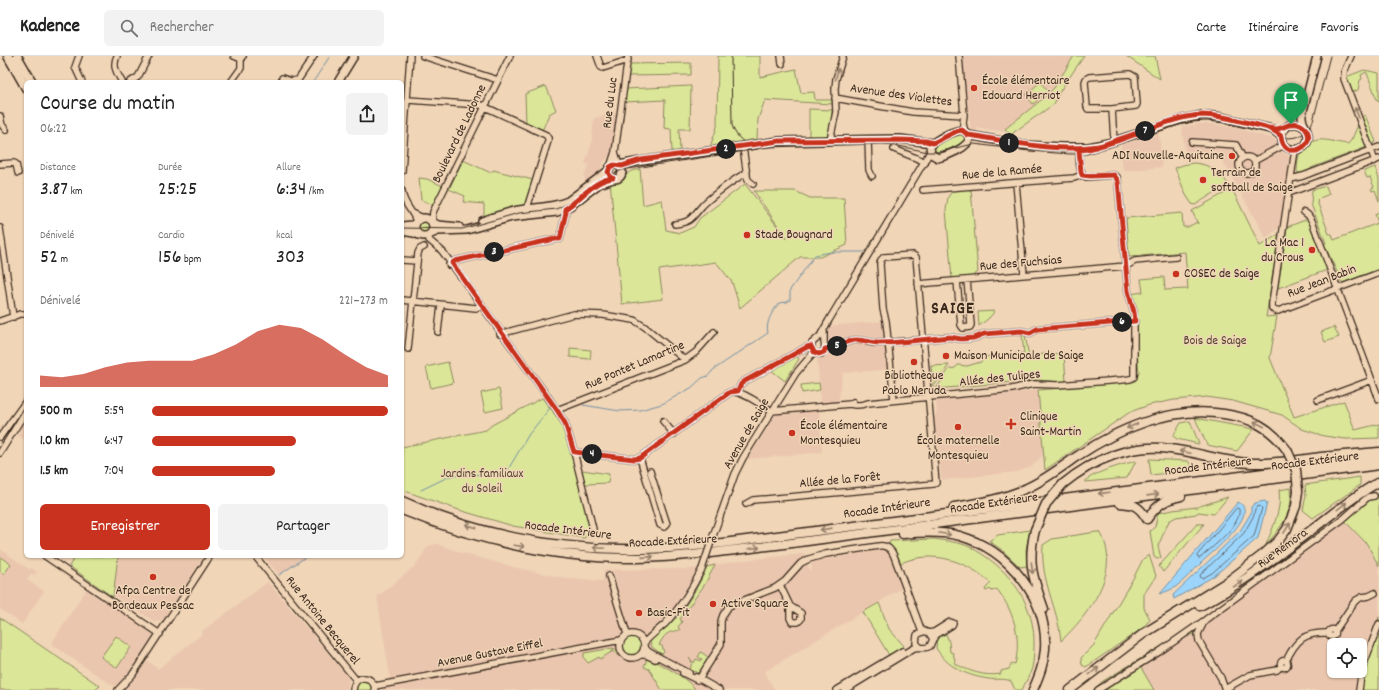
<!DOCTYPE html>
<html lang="fr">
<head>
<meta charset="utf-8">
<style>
  body { margin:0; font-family:Dekko,sans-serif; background:#f2f2f2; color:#222; height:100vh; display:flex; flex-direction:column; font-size:15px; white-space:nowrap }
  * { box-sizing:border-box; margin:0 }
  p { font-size:13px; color:#767676 }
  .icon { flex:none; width:22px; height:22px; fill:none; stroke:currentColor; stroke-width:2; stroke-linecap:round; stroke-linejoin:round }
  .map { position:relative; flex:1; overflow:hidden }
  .drawer { position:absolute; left:24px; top:24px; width:380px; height:478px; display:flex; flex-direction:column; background:#fff; border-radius:6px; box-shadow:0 1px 3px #0004 }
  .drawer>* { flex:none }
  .controls { position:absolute; left:1327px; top:582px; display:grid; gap:8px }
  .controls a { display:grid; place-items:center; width:40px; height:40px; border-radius:6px; background:#fff; box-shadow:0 1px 3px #0004; font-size:20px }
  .pin { position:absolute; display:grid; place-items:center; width:34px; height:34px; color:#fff; margin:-41px -17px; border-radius:50% 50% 50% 0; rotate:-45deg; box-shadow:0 0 4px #0007 }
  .pin .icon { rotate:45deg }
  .km { position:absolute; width:20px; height:20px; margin:-10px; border-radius:50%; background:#222; color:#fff; font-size:11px; line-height:20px; text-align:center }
  .round { display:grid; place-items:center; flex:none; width:42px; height:42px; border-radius:6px; background:#f2f2f2 }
  .head { display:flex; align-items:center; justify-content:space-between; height:68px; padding:0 16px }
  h1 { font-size:22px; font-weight:600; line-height:30px }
  .figures { display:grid; grid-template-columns:repeat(3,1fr); gap:6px; height:68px; padding:4px 16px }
  .figures div { display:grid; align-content:center }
  .figures b { font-size:20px; font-weight:600 }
  .figures small { font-size:11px; font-weight:400 }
  .figures p { font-size:11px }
  .chart { height:112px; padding:8px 16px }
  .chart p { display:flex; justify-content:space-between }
  .chart svg { width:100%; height:72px; margin-top:4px; fill:#c8321e; opacity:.7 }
  .primary-button { display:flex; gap:8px; margin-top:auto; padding:8px 16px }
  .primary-button a { flex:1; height:46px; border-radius:6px; background:#c8321e; color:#fff; font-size:16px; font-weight:600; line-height:46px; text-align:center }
  .primary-button a+a { background:#f2f2f2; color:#222 }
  ul { padding:0 16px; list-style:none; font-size:13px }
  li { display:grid; grid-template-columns:64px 48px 1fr; align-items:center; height:30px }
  li i { height:10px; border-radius:5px; background:#c8321e }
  header { display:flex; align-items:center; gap:24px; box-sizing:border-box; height:56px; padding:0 20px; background:#fff; border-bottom:1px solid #e0e0e0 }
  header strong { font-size:19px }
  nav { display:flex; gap:22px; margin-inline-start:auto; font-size:14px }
  .search { width:280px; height:36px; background:#f2f2f2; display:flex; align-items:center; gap:10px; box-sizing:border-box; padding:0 14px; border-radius:6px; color:#767676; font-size:15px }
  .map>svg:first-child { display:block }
</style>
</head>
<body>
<header>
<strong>Kadence</strong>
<div class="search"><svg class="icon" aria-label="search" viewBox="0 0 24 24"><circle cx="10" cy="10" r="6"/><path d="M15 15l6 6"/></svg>Rechercher</div>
<nav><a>Carte</a><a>Itinéraire</a><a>Favoris</a></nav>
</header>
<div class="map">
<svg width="1379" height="634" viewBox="0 0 1379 634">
  <rect width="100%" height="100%" fill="#f0d5b7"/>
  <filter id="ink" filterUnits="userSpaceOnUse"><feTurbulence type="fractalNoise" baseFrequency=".025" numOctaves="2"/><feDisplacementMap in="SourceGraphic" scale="8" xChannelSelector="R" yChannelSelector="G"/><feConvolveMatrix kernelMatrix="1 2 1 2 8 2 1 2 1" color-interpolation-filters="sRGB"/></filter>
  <g filter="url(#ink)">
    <path fill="#eac6ae" d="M959,0H1074L1054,32L1045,41L1003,75L977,72V75H971L970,68L966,34L962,33Z
      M617,57L611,98L603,107L599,116L586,127L584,120L589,109L585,107L591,90L594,62Z
      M1199,68H1213L1235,72L1275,83L1278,92L1282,96L1289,100L1293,101L1284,168L1266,182L1217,95L1185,97L1182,70Z
      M1159,77L1162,111L1123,115L1120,92L1122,89Z
      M886,265L891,313L843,317L838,349L821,351L817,300H821L828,295V291L825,280L828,270Z
      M1038,334L1044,398L1031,411L1017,416L943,424L941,420L938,385H936L934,361L937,355L936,344Z
      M819,354L822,396L748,403L776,358Z
      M26,358V385L18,379L21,374L18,372Z
      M1343,463L1367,488L1379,510V561L1360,610V589H1334V615H1359L1357,634H1154L1139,610L1184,582L1194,578L1205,564Z
      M437,488L459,496L513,511L559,521L603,525L604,514L691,513L744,504L803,498L811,516L812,511L810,507L819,504L881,494H885L891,499L902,532L764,616L775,634H383L390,620L377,541L415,510L428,490Z
      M0,493L30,514L31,512L37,516L34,519L31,517L27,524L44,535L22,568L0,553Z
      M118,500H204L164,563L162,565L155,566L113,539Z
      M263,500H309L279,519Z
      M268,526L349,622L348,634H123L148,605L158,613L202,578L201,576Z
      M87,532L152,578L153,581L130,616L117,630L112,629L51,588Z"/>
    <path fill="#dbe699" stroke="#8b885c" d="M718,0H760V21L796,13L801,37L814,36L815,44H832V48L765,44L758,63L757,83L710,91L717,71Z
      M1074,0H1084L1060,35L1054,48L1014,76L1012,79L1005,73L1045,41L1054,32Z
      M1126,0H1155L1160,23Z
      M691,7V19L627,20L629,8Z
      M1364,14L1379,17V45L1377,44L1367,17L1366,16L1361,19L1362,23L1360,24L1358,34L1351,37L1346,21Z
      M1040,26L1048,35L1033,48L1026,39Z
      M546,30L556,54L549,58L542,75L526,67L525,38Z
      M691,30L690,73H679L680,95L672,96L671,73L664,72L665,44L624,46L625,33Z
      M809,53L832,54L831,71L827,80L809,82Z
      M1365,59L1376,86L1372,88L1362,61Z
      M1358,69L1367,91L1311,112V113L1302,117H1298L1297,115C1298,103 1297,99 1306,90C1318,78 1334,87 1348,88L1352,83Z
      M959,77H961L966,81L965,87L941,99L934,98L933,91L935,88Z
      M463,104L491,117L493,114L533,124L525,147L521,151L484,161V148L463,146L465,140L449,133Z
      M1193,107C1210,108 1219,115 1228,128L1195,149L1192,148L1186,139L1175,112L1183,109Z
      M1375,111L1379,123V145L1375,134L1372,135L1371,133L1374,131L1370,121L1367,122L1364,115Z
      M640,113L643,149L662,144L666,174L680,177L694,171L700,162L745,128L787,183L754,135H795L810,142H844L847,189L820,201H800L740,252L732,226L716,206L659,214L663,243L622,248L610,125L620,124L631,115Z
      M419,122L427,123L443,130L434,149L421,144Z
      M1326,130L1329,138L1320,142L1317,145L1329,178H1332L1334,184L1378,167L1375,158L1379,156V213L1342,227L1324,188L1326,187L1311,148L1312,134Z
      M965,133L971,134L978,216L970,222L952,223L946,154L948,141L953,134Z
      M1232,133L1260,190L1279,178L1266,261L1277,260L1270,302L1294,361L1344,345L1355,374L1379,368V382L1346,383L1324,380L1302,373L1282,359L1233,345L1207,341L1174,344L1149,349L1130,356L1045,414L1038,334L1134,326L1137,322L1139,316L1131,238L1143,236L1141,223L1164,221L1165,234L1188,233L1185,196L1129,201L1126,162L1182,157L1183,171H1188L1197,166L1198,168L1192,155Z
      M1308,163L1327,214L1278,232L1287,171Z
      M417 172a7 7 0 1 1 14 0a7 7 0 1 1-14 0Z
      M995,255L989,262L979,270L978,256Z
      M1334,271L1339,281L1325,286L1321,276Z
      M1022,279H1025L1029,301L1049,297L1050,298L1064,297L1066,326L1035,324L936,333L949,313L955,312L958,309L967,310L981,306L983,301L1024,297Z
      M570,292L591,294L590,303L570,301Z
      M796,300L799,303L785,325L771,314Z
      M448,306L453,327L431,332L426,311Z
      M949,309L934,330H933L931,310Z
      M819,327L820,334L802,337L801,329Z
      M499,333L503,352L485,356L481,337Z
      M542,342L549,351L557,354L565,367L593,476L584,482L513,470L459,454L402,434V391L486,374L492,369Z
      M1195,362L1254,373L1237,395L1207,389Z
      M1190,365L1199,388L1177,383L1173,380L1181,367Z
      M1149,403L1188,405L1194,414L1151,419Z
      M1136,405L1127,422L1085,426C1090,417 1125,408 1136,405Z
      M582,414L609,418L608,427L585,428Z
      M1360,421V429L1313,462L1303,454L1306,440L1305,429Z
      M1291,432C1293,457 1282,470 1266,489C1273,471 1282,453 1279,434Z
      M1379,438V510L1367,488L1343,463Z
      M1228,441L1214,458L1198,456L1196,458L1176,461L1169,465L1158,490L1161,502L1157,503L1154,501L1150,475L1155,471L1158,457L1173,454L1197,451Z
      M1197,468H1204L1163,516L1159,510Z
      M1030,474L1026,494L1027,510L1020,511L1002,494L989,485L998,479Z
      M1096,476H1100C1123,515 1088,559 1061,585C1058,551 1040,525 1043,489L1052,483Z
      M934,483C946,485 959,486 970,491C1006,510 1033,543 1034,584C1034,593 1034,603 1032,612C1030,619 1025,627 1022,634H1015L1011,625C1003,622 997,624 989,623C967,620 947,611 936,592L937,582L946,578L949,586L950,596L953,597L955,605L954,607C968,615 985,621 1001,618V615L1009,613L1012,607L1015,608C1022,581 1013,554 997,533L992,535L990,533L986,535L985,533L991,527C967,505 933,493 901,507L895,494L889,489L890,485Z
      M1149,499L1156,520L1144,538V552L1150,563L1144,571L1086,611L1082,609L1081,602L1094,589L1134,521L1143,503Z
      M76,500H118L113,541L69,510Z
      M0,501L11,508L4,518L0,515Z
      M715,509L705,528L680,563L682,566L678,571L680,574C668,576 665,577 659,589L662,590L664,596L662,598L653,592L650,587L651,584C657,578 665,573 671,567C686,552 698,531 707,511Z
      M879,547L889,573L904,590L889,599L863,556Z
      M1379,561V634H1357L1360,610Z
      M0,562L100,630L95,634H0Z
      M1205,564L1194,578L1184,582L1140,610L1154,634H1093L1103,625Z
      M116,580L131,591L117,612L101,601Z
      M623 590a9 9 0 1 1 18 0a9 9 0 1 1-18 0Z
      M613,592V594L614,592L615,593L619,601L613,595L600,603L599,601L588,607L584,602V597Z
      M701,596L708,601V603L699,617L690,614L692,606L689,602L694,607L696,603L701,605L702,603L698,601Z
      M646,602C657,605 691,624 695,634H662L649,613L644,611L646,606Z
      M364,625L370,627L372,634H355L356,629Z"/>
    <path fill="#9cd5fc" stroke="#7591a3" d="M1265,445L1267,447L1258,482L1214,520L1174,543L1173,539L1240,475L1251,457V451L1255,447Z
      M1238,446C1262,457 1210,498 1201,507C1193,515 1184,525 1174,532C1170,534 1165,536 1160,538Z"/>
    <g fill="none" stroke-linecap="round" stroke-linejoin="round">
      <path stroke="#626e77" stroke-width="1" d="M1257,451L1260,450L1262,452L1254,480L1212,517L1203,522H1201L1200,519L1244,477L1254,459L1255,453Z
        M1237,452L1239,453C1242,469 1211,492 1200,502H1198L1197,500Z"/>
      <path stroke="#7591a3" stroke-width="1" d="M313,26L330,0
        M709,319L713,314L768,277C765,266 773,255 779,247L787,246L790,244V234L815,199L831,196H864
        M583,349L620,355L640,354L662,348L691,332L702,322L708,320
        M421,434L450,420L506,417L529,378L550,352
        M279,519L307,500"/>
      <g stroke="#3b2a1e" stroke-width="8">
        <path id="minor" d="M79,0L75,11L82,26
          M117,0C112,10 117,17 122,26
          M234,0L239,2L243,0
          M423,0L498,24
          M597,0L601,11L603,12L628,4
          M781,0L782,8
          M959,0L964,59L963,67L965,76
          M1351,0L1344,16V23L1375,105
          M1130,18L1135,21L1137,48L1136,50L1112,53H1088L1087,51L1085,26L1086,23L1089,21Z
          M282,22L291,25L298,24L314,0
          M130,26L138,21L149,0
          M231,26L241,12V2
          M835,42L913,56L964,59
          M402,50L408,44L481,49L546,79L548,82V85L528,149V153
          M1112,53L1114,85
          M0,60L2,69L6,74
          M830,84L836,56L835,33L836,23L843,0
          M868,84L869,114L872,120
          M1192,86L1236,89L1243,102
          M743,91L747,120L748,124L753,128
          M894,93L921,104L925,107
          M1295,94L1272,247V252L1275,255H1278L1379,217
          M615,96L628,0
          M1239 109a8 8 0 1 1 16 0a8 8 0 1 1-16 0Z
          M1254,105L1284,89
          M0,108L14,107L16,108L18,117
          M610,111L615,96L619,109
          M402,115L410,0
          M1291,123L1303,120L1379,91
          M1016,127L1024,219
          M923,134L1074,122L1082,119
          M402,135C403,150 416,157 416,167
          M1289,137L1379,103
          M1304,156L1308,159L1312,165L1379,343
          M412,157L423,162
          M432,166L433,156L510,0
          M675,168C692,166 692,161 702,150C707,144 739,119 747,117
          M0,172L13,261
          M431,178L429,181V184L442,195L451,207L548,341L565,367L574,396L593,473
          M402,204L417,205
          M449,209L455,205L555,183H560L566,156L565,153
          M957,225L961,269L963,272L970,271L971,269L967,224
          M918,228L1126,210L1135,205L1176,201
          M402,244L476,252L482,249
          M0,265L20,258H26
          M438,276L441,249
          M824,276V286L825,293
          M500,278L574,258L603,259L634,264L645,271L685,304
          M408,293L418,197L420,193L424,191
          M825,293C837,292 844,285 855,284C863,283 871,288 879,287C903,286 927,283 950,281L961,283L974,282L984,278L1021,275L1030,277L1037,273L1135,265
          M825,293L821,298L815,297L812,294V287L820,280L829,264L930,96
          M738,335L741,328L745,325L807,291H811
          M1318,344L1372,324
          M850,348C856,350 862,349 868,347L1012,333L1033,328L1057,329L1122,324L1130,323L1134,321V256L1128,235L1118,125L1117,121L1114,119L1086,121C1077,116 1080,100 1079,91
          M557,354L685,304L696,296L714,276
          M772,355L850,348L853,346
          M663,365L674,378
          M0,381L26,345
          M574,396L634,403L640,402L730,336C741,333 762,350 772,355
          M0,397L26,355
          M640,402L660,469L664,471L667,468L650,415
          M746,448L753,444L934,428L936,427L916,201L913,199L884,201L881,204L880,208L883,253L886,265L894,344
          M713,480L735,418L743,402L796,317L814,296
          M45,500L160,578
          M255,500L356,624
          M609,520L627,578
          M780,529L790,550
          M790,550L801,557V563L798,566H792L790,562Z
          M1204,566L1198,578L1199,585L1221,622L1225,634
          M1328.5 577a3.5 3.5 0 1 1 7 0a3.5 3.5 0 1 1-7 0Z
          M1335,575L1355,545L1362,541L1369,540L1375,537
          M929,577L934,576L950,566L953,567L952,569L936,579L933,583
          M620 590a12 12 0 1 1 24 0a12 12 0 1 1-24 0Z
          M644,587C650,580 658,574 665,568C681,551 692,533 702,513
          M644,591L649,596L689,617
          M640,599H646L655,603
          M1280.5 608a3.5 3.5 0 1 1 7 0a3.5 3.5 0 1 1-7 0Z
          M1286,605C1296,584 1304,576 1328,577
          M683,617L697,624L699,623L721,588V565L723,559L729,550L775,532L785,525L801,507L809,503L826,498L879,490C886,489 891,493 894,500L922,576
          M696,621L719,634
          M375,630L621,584
          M1225,633L1250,619L1277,614L1281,610
          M118,634L133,618L210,500
          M353,634C354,618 374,618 375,634
          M837,634L902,595
          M845,634L914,592C920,590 925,594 930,590L933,583L929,577L924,575L917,579L916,587L920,591
          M1098,634L1159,596L1205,564L1343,463L1368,441L1374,440
          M1359,634L1362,613L1379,568"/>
      </g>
      <g stroke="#3b2a1e" stroke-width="10">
        <path id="major" d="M338,26L354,0
          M1305,72C1292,61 1275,75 1284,89C1293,98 1310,93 1308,79C1307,71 1301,67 1302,59L1317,0
          M962,74C965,76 968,77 969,81C971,91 946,100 938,102L931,98L930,90C937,83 952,75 962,74Z
          M968,79L1023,89L1062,91H1089L1108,87L1183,63L1203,59L1222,61L1272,73L1281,80
          M608 116a7 7 0 1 1 14 0a7 7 0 1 1-14 0Z
          M619,109L641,105L779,85L900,83L933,87
          M415 171a9 9 0 1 1 18 0a9 9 0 1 1-18 0Z
          M482,165C494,161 506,156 519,154C536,151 552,152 568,145L609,114
          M432,166L438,169L459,171
          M402,170L412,169L416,167
          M402,175L414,177L419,179
          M431,178L438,175L467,174L512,161L557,156L570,150L599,128L613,123"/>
      </g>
      <g stroke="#3b2a1e" stroke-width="11">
        <path id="highway" d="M8,0L26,32
          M17,0L32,26
          M1063,428C1092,404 1132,387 1170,393C1198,396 1224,406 1251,407C1275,408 1298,404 1321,401C1340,399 1360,398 1379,396
          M402,445C469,476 546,492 620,493C654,494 688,491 723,487L1379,402
          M1120,447C1134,448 1139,450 1147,463C1156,450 1165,443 1181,440
          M954,451C979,447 1004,443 1027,432C1045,424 1060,412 1076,401C1120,372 1170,350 1224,358C1252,362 1270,371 1287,394
          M402,454C476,484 557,503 638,502C689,501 741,493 792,487L1379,409
          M1035,474C1027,507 1033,522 1044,553
          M903,478C922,476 942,475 960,480C1008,494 1048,542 1045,593C1044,608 1039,620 1033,634
          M1200,550C1242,528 1276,501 1314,472C1335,456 1355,439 1379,426
          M1070,634L1143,578L1227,526L1265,497L1278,485L1287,473L1296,450L1298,435"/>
      </g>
      <use href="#minor" stroke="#f0d5b7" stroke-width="5.5"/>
      <use href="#major" stroke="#f0d5b7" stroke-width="7"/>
      <use href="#highway" stroke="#f0d5b7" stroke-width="8"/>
      <path stroke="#3b2a1e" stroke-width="1" d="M731,0L732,69C737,85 749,91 765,91L882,88L894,89L928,96H937L974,88L1029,95L1070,98H1087L1179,69L1192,66L1207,65L1224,67L1289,82L1297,81L1303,78L1309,72L1313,65L1330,0
        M402,172L462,173L519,157L556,153L569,147L598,124L622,114L758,93
        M0,387L26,349"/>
      <g stroke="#3b2a1e" stroke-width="8" stroke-linecap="butt">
        <path id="minor-bridge" d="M702,513L713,480"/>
      </g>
      <g stroke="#3b2a1e" stroke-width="11" stroke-linecap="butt">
        <path id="highway-bridge" d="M1287,394L1296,414L1298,435
          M1035,474L1046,448L1063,428"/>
      </g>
      <use href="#minor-bridge" stroke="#f0d5b7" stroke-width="5.5"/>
      <use href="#highway-bridge" stroke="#f0d5b7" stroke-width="8"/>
    </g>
    <defs><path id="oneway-shaft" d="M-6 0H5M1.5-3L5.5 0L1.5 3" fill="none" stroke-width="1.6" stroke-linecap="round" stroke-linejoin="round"/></defs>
    <g stroke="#96806a">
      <use href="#oneway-shaft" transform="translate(837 18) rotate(-76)"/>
      <use href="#oneway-shaft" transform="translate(1357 57) rotate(-111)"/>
      <use href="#oneway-shaft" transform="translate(1259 368) rotate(-153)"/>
      <use href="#oneway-shaft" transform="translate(1132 370) rotate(157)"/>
      <use href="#oneway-shaft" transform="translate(1185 396) rotate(-168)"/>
      <use href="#oneway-shaft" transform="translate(1104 437) rotate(173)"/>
      <use href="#oneway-shaft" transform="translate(1153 439) rotate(-8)"/>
      <use href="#oneway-shaft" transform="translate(1342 450) rotate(-38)"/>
      <use href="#oneway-shaft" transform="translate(471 470) rotate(-164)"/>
      <use href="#oneway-shaft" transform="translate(1287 472) rotate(-58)"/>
      <use href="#oneway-shaft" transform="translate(826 473) rotate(172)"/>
      <use href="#oneway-shaft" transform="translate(945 478) rotate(9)"/>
      <use href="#oneway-shaft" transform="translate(519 490) rotate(10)"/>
      <use href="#oneway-shaft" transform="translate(599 492) rotate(-177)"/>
      <use href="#oneway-shaft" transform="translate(754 492) rotate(-7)"/>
      <use href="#oneway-shaft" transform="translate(648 501) rotate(-4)"/>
      <use href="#oneway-shaft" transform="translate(1032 512) rotate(83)"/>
      <use href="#oneway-shaft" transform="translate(1238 528) rotate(-33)"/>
      <use href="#oneway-shaft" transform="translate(1094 615) rotate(-38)"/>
    </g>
  </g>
  <g fill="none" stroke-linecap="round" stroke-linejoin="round" filter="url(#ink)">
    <g stroke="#fff" stroke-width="8">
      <path id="route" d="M1291,68C1286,70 1282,72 1277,73C1269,73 1261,70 1253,68C1236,64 1220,59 1202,59C1166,61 1133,83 1098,90C1055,97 1010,85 968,79L962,74L957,75L933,87L926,85L900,84L779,85L641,104L622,110L614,109L610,111L608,116L610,120L613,122C594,124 580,144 565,153L566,156L560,183H555L455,205L452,207L557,354L565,367L574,396L634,403L640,402L730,336L738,335L741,328L745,325L807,291L811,290L814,296L819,298L824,296L825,293C837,292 844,285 855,284C863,283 871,287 879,287C903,287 927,283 950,281L961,283L974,282L984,278L1021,275L1030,277L1037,273L1135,265L1134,256L1128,235L1118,125L1114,119L1090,120L1082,119L1081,116L1079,94C1093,94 1104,88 1117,84C1143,76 1176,60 1202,59C1217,59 1231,62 1245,66C1258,69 1271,71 1281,80C1284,108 1320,89 1305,72C1301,68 1296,67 1291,68"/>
    </g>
    <use href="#route" stroke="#c8321e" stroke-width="5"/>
  </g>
  <g fill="#c8321e" stroke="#f0d5b7" stroke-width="1.5">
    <circle cx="974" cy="32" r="4"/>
    <circle cx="1232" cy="100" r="4"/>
    <circle cx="1203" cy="124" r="4"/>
    <circle cx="747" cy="179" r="4"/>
    <circle cx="1312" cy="194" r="4"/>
    <circle cx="1176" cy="218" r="4"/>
    <circle cx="946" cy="300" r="4"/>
    <circle cx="914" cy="306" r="4"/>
    <path d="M1009 362h4v4h4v4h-4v4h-4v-4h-4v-4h4z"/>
    <circle cx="958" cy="371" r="4"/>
    <circle cx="792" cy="377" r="4"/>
    <circle cx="153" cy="521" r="4"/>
    <circle cx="713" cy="548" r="4"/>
    <circle cx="639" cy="557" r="4"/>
  </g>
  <g text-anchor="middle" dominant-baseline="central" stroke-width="3" stroke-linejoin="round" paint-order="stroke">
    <g font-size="13" fill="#3b2a1e" stroke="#f0d5b7" text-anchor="start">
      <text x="982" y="25">École élémentaire<tspan x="982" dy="15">Edouard Herriot</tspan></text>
      <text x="1224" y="100" text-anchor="end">ADI Nouvelle-Aquitaine</text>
      <text x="1211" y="117">Terrain de<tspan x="1211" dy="15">softball de Saige</tspan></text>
      <text x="755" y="179">Stade Bougnard</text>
      <text x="1304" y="187" text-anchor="end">La Mac 1<tspan x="1304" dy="15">du Crous</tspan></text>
      <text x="1184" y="218">COSEC de Saige</text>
      <text x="954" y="300">Maison Municipale de Saige</text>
      <text x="914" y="320" text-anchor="middle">Bibliothèque<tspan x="914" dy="15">Pablo Neruda</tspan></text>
      <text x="1020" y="361">Clinique<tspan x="1020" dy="15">Saint-Martin</tspan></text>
      <text x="800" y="370">École élémentaire<tspan x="800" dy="15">Montesquieu</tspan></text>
      <text x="958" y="385" text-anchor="middle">École maternelle<tspan x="958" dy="15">Montesquieu</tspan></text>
      <text x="153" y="535" text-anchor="middle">Afpa Centre de<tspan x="153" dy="15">Bordeaux Pessac</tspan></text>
      <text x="721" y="548">Active Square</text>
      <text x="647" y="557">Basic-Fit</text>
    </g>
    <g font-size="13" fill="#3b2a1e" stroke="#f0d5b7">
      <text transform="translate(901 40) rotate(8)">Avenue des Violettes</text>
      <text transform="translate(611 47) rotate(-83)">Rue du Luc</text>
      <text transform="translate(460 78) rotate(-64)">Boulevard de Ladonne</text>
      <text transform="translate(1002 117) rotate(-5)">Rue de la Ramée</text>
      <text transform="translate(1021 208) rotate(-5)">Rue des Fuchsias</text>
      <text transform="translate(1322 226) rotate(-21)">Rue Jean Babin</text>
      <text transform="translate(635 310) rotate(-23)">Rue Pontet Lamartine</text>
      <text transform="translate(1000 323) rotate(-6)">Allée des Tulipes</text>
      <text transform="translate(747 378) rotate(-60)">Avenue de Saige</text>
      <text transform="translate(1315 406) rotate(-7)">Rocade Extérieure</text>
      <text transform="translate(1208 411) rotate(-7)">Rocade Intérieure</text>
      <text transform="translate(840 425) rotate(-5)">Allée de la Forêt</text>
      <text transform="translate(994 448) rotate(-8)">Rocade Extérieure</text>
      <text transform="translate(887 453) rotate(-8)">Rocade Intérieure</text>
      <text transform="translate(568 475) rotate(7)">Rocade Intérieure</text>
      <text transform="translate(673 486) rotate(-3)">Rocade Extérieure</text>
      <text transform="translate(1283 493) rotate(-36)">Rue Rémora</text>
      <text transform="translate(322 565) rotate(51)">Rue Antoine Becquerel</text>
      <text transform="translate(490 598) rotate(-11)">Avenue Gustave Eiffel</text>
    </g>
    <g font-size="13" fill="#534630" stroke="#f0d5b7">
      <text x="1215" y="285">Bois de Saige</text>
      <text x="482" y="418">Jardins familiaux<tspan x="482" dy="15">du Soleil</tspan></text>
    </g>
    <g font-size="17" font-weight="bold" letter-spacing="1" fill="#3b2a1e" stroke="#f0d5b7">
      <text x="953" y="254">SAIGE</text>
    </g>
  </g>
</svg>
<div class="controls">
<a><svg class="icon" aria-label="locate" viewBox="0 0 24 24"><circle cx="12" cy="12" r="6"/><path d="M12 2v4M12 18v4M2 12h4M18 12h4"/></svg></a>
</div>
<div class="pin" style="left:1291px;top:68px;background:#1e9e55"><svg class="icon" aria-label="arrive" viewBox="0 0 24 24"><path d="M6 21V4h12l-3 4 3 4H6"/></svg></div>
<b class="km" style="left:1009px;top:87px">1</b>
<b class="km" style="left:726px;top:93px">2</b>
<b class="km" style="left:494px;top:196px">3</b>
<b class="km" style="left:592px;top:398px">4</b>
<b class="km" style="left:837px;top:290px">5</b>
<b class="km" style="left:1122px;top:266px">6</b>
<b class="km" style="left:1145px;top:75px">7</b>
<section class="drawer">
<div class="head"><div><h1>Course du matin</h1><p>06:22</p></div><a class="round"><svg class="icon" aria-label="share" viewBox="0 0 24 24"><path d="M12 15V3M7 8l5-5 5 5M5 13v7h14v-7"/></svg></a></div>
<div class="figures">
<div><p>Distance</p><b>3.87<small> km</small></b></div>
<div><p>Durée</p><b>25:25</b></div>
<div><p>Allure</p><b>6:34<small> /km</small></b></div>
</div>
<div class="figures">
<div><p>Dénivelé</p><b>52<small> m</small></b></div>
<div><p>Cardio</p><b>156<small> bpm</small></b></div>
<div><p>kcal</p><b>303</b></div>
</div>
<div class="chart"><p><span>Dénivelé</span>221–273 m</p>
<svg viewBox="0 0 160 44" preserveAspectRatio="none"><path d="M0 44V37L10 38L20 36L30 32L40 29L50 28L60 28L70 28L80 24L90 18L100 10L110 6L120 8L130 15L140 24L150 32L160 37V44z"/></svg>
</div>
<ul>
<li><b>500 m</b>5:59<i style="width:100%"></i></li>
<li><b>1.0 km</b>6:47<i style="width:61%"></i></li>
<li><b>1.5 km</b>7:04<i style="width:52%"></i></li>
</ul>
<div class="primary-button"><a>Enregistrer</a><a>Partager</a></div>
</section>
</div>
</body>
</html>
